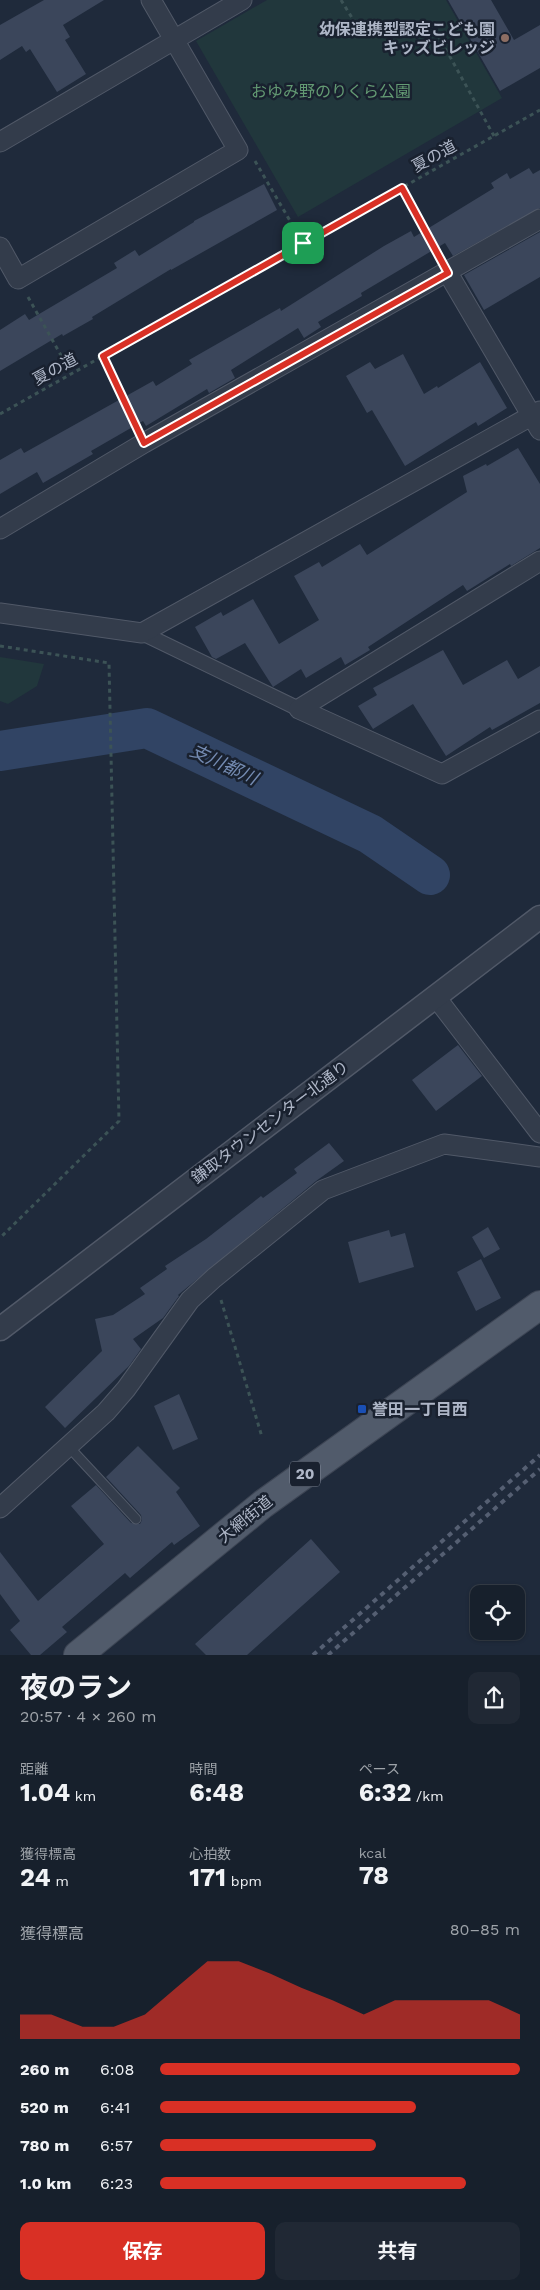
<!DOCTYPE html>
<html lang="ja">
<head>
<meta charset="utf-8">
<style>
  body { margin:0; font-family:"Work Sans","Noto Sans JP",sans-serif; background:#202834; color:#f1f3f6; height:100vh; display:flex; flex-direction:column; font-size:19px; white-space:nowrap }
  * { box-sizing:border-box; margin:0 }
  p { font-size:16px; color:#9ea3a9 }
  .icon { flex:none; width:28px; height:28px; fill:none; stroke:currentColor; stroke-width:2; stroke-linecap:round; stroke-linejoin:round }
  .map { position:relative; height:1655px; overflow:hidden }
  .details { display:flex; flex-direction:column; background:#17202c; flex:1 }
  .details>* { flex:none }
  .controls { position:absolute; left:470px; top:1585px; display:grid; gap:10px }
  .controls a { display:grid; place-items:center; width:55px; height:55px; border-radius:10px; background:#17202c; box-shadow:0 1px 4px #0004,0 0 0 1px #363e48; font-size:25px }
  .pin { position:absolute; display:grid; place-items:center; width:42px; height:42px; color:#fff; margin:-21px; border-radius:10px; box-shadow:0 2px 8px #0006 }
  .round { display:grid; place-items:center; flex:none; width:52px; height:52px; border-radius:10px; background:#202834 }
  .summary { display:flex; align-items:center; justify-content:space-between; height:85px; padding:0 20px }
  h1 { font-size:28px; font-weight:700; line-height:38px }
  .stats { display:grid; grid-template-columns:repeat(3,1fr); gap:8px; height:85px; padding:5px 20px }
  .stats div { display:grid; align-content:center }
  .stats b { font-size:25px; font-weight:700 }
  .stats small { font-size:14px; font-weight:400 }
  .stats p { font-size:14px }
  .chart { height:140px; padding:10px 20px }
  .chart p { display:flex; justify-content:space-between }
  .chart svg { width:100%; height:90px; margin-top:5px; fill:#d93025; opacity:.7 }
  .button { display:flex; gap:10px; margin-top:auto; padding:10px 20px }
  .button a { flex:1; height:58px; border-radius:10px; background:#d93025; color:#fff; font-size:20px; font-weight:700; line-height:58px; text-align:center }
  .button a+a { background:#202834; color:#f1f3f6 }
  ul { padding:0 20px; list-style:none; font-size:16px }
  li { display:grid; grid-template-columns:80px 60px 1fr; align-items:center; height:38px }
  li i { height:12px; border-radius:6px; background:#d93025 }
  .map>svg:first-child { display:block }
</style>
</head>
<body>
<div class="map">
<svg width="540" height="1655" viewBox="0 0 540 1655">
  <rect width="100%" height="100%" fill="#1f2a3b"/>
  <path fill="#21373c" d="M267,0H446L502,98L298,217L196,41Z
    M0,657L44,664L37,686L8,704L0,701Z"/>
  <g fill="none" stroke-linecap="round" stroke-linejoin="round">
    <path stroke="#314464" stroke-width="40" d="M0,751L147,728L370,834L430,875"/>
  </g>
  <path fill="#3b465b" d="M44,0H104L63,25L70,37L65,40L86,74L57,92L30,49L26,52L22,46L0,60V25Z
    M448,0H491L514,40L540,25V68L500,91Z
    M529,168L533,174L540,170V208L453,256L445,243L361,293L362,296L318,322L321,327L304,338L298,328L231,370L235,378L209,393L207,389L146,426L143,421L91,451L93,454L43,483L37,472L0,494V460L21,448L24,453L153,381L156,386L192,364L189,360L280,308L281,311L384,246L411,231L414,237L494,188L491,183L507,173L510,179Z
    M264,184L277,210L171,270V269L92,317L93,319L63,336L62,334L0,371V330L25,314L29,320L117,268L114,263L135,250L139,256L194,222V221Z
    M540,232V277L484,310L464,275Z
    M403,354L424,394L437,386L438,388L480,362L507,408L478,426L476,422L405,466L372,410L367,413L346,376L370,362L375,369Z
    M518,448L540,484V548L511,566L510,564L467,591L463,585L368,647L370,650L345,665L341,657L306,678L301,669L273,687L245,643L216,659L212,657L195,627L221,612L223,616L253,599L279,644L319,620L294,576L319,562L322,567L360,544L367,555L467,492L463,476L486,464L487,466Z
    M443,650L463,685L507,660L518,679L540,666V703L492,730L490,727L446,756L413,704L373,729L358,706L377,695L373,688Z
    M458,1045L482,1076L436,1111L412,1080Z
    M329,1143L344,1161L316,1181L178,1295L179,1296L163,1318L133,1339L141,1349L129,1366L65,1428L45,1407L102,1351L95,1319L113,1315L145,1294L140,1288L167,1269L165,1266L206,1239L261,1196L263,1198L297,1173L294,1169Z
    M488,1227L500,1249L484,1258L472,1237Z
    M389,1230L391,1237L405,1233L414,1267L359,1283L348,1242Z
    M481,1259L501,1298L476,1311L457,1272Z
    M179,1394L198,1439L173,1450L154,1406Z
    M138,1446L180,1488L176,1492L200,1526L174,1545L172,1542L130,1578L125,1573L62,1627L67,1632L40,1655H31L10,1630L20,1621L0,1594V1552L38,1601L104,1544L71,1506L96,1485L131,1523L140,1524L142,1520L141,1515L106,1477Z
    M311,1539L340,1572L247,1655H206L195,1644Z"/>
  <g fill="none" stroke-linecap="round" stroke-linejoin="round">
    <g stroke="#515968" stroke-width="11">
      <path id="service" d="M68,1446L136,1519"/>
    </g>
    <g stroke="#515968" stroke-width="16">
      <path id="pedestrian" d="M142,633L299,709"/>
    </g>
    <g stroke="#515968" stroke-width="21">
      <path id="minor" d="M0,142L242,0
        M0,247L18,279L238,150L151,0
        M448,273L540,430
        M0,529L144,443L540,219
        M0,613L142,633L540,411
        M299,709L540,561
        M299,709L442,774L540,720
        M435,996L540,1133
        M0,1508L106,1412L126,1389L190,1300L214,1278L323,1190L444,1144L540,1157"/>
    </g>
    <g stroke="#515968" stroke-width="25">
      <path id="tertiary" d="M0,1329L540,917"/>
    </g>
    <g stroke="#3d4554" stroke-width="30">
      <path id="primary" d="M78,1655L263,1504L540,1305"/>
    </g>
    <path stroke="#3c5356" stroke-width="3" stroke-dasharray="4 4" stroke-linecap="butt" d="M341,0L354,21L379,29L409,24L438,35L494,136
      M255,161L303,243
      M402,188L437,253
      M28,297L71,373
      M103,357L136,425
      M0,414L540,110
      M0,646L109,663L119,1121L0,1238
      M221,1300L262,1437"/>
    <use href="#service" stroke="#333c4b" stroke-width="9"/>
    <use href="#pedestrian" stroke="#333c4b" stroke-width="14"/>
    <use href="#minor" stroke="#333c4b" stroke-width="19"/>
    <use href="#tertiary" stroke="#333c4b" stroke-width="22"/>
    <use href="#primary" stroke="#515b6b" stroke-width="28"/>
    <path stroke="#555f72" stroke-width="4" stroke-dasharray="5 5" stroke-linecap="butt" d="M313,1655L540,1455
      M328,1655L540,1469"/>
  </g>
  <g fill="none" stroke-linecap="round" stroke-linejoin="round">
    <g stroke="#fff" stroke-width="10">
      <path id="route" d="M402,188L448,273L144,443L103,356Z"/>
    </g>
    <use href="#route" stroke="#d93025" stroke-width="6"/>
  </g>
  <circle fill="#8d6e63" stroke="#19212f" stroke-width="2" cx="505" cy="38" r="5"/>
  <rect fill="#1a4fb4" stroke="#19212f" stroke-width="2" x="357" y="1404" width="10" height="10" rx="2.5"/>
  <g text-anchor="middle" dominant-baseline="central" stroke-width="5" stroke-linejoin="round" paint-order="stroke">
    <rect fill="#19212f" stroke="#818999" stroke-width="1" x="290" y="1461.5" width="30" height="25" rx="4"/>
    <g font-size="15" font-weight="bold" fill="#aeb6c7">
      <text x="305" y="1474">20</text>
    </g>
    <g font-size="16" font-weight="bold" fill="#aeb6c7" stroke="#19212f" text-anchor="end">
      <text x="495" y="29">幼保連携型認定こども園<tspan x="495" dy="18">キッズビレッジ</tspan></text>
      <text x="372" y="1409" text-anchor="start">誉田一丁目西</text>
    </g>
    <g font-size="16" fill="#639a73" stroke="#19212f">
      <text x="331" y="91">おゆみ野のりくら公園</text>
    </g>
    <g font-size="16" fill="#aeb6c7" stroke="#19212f">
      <text transform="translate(434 156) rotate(-29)">夏の道</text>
      <text transform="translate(55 369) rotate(-29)">夏の道</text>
      <text transform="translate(270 1122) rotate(-37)">鎌取タウンセンター北通り</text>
      <text transform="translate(245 1519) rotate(-39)">大網街道</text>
    </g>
    <g font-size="18" font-style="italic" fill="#748bb2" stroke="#19212f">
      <text transform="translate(224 764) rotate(25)">支川都川</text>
    </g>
  </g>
</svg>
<div class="controls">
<a><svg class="icon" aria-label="locate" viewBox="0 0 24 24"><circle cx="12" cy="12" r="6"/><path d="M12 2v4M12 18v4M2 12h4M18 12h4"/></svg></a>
</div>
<div class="pin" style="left:303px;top:243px;background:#1e9e55"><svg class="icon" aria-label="arrive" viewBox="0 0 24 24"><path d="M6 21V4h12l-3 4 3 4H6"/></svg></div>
</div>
<section class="details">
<div class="summary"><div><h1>夜のラン</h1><p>20:57 · 4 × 260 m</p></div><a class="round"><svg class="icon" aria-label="share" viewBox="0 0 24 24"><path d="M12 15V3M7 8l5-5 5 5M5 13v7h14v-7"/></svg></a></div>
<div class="stats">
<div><p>距離</p><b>1.04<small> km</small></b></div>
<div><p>時間</p><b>6:48</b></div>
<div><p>ペース</p><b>6:32<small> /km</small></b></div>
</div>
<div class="stats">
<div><p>獲得標高</p><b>24<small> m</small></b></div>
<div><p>心拍数</p><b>171<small> bpm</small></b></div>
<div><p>kcal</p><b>78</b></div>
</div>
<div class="chart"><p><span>獲得標高</span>80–85 m</p>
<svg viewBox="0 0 160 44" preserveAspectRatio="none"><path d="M0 44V32L10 32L20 38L30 38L40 32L50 19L60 6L70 6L80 12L90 19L100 25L110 32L120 25L130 25L140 25L150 25L160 32V44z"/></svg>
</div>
<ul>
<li><b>260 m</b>6:08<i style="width:100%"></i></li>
<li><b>520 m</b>6:41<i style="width:71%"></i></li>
<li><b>780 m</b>6:57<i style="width:60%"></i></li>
<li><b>1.0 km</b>6:23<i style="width:85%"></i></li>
</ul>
<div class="button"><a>保存</a><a>共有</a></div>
</section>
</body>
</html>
